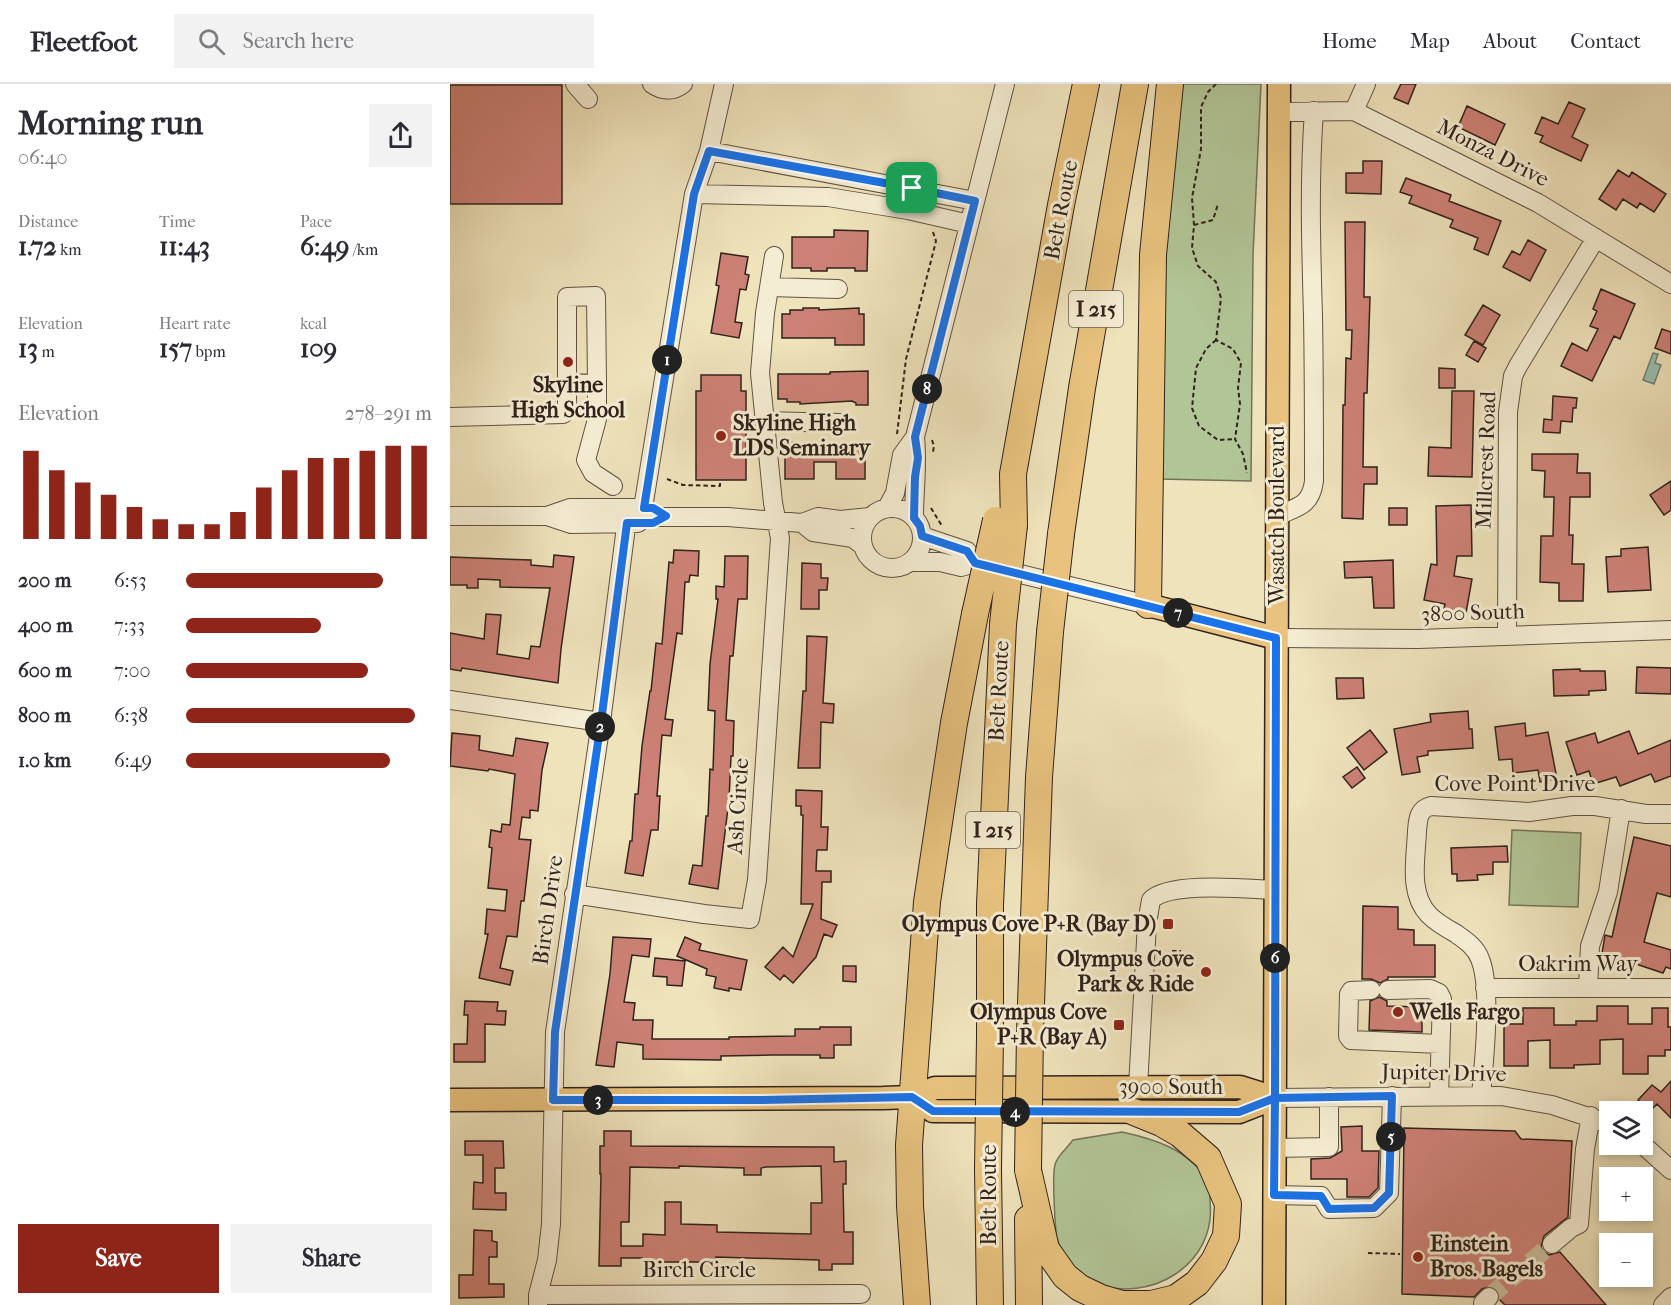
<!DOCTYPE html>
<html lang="en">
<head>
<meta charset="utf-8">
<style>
  body { margin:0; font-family:"IM FELL French Canon",serif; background:#f2f2f3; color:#2b2b33; height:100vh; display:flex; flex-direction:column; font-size:22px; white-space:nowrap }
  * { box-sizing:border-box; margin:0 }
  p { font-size:20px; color:#7c7c81 }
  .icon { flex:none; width:33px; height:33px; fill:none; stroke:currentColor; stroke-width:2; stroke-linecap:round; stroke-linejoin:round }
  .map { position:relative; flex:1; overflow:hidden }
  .drawer { display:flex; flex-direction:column; background:#fff; width:450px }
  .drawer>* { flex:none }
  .fabs { position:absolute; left:1149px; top:1017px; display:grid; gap:12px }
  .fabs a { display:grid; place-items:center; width:54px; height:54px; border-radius:0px; background:#fff; box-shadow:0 3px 9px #0003; font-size:30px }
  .pin { position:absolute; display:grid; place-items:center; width:51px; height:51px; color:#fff; margin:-26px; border-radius:12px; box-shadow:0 3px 9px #0006 }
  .km { position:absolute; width:30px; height:30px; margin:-15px; border-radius:50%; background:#222; color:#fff; font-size:16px; line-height:30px; text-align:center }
  .round { display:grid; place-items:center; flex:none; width:63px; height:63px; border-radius:0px; background:#f2f2f3 }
  .head { display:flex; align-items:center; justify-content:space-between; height:102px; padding:0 18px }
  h1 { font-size:33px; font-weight:700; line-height:45px }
  .metrics { display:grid; grid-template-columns:repeat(3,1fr); gap:9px; height:102px; padding:6px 18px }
  .metrics div { display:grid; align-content:center }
  .metrics b { font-size:26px; font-weight:700 }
  .metrics small { font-size:16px; font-weight:400 }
  .metrics p { font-size:16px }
  .chart { height:168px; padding:12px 18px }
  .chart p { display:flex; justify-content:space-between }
  .chart svg { width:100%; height:108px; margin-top:6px; stroke:#8f2418; stroke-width:6 }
  .cta { display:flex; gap:12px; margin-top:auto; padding:12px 18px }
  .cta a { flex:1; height:69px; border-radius:0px; background:#8f2418; color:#fff; font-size:24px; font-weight:700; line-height:69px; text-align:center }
  .cta a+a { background:#f2f2f3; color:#2b2b33 }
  ul { padding:0 18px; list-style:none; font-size:20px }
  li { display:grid; grid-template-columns:96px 72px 1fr; align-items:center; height:45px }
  li i { height:15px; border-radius:8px; background:#8f2418 }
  header { display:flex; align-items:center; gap:36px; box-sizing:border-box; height:84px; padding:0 30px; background:#fff; border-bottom:2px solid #e1e1e2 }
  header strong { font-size:28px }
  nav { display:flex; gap:33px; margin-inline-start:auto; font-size:21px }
  .search { width:420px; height:54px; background:#f2f2f3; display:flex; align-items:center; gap:15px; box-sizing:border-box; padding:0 21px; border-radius:0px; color:#7c7c81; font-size:22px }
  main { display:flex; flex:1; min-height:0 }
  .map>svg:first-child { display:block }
</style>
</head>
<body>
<header>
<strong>Fleetfoot</strong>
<div class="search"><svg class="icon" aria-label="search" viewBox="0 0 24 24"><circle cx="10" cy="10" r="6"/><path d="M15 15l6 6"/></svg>Search here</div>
<nav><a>Home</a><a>Map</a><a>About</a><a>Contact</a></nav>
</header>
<main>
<section class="drawer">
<div class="head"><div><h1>Morning run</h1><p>06:40</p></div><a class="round"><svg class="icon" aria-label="share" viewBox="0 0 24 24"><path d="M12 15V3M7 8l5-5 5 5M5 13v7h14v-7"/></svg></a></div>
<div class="metrics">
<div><p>Distance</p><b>1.72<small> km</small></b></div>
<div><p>Time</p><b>11:43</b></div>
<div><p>Pace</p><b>6:49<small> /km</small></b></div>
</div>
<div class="metrics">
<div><p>Elevation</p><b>13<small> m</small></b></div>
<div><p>Heart rate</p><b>157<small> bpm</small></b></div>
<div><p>kcal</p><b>109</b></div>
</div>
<div class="chart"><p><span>Elevation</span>278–291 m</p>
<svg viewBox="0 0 160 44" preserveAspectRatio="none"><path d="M5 44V8M15 44V16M25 44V21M35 44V26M45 44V31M55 44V36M65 44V38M75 44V38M85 44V33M95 44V23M105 44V16M115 44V11M125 44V11M135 44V8M145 44V6M155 44V6"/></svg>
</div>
<ul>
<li><b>200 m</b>6:53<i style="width:80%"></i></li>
<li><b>400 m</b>7:33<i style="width:55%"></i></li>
<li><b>600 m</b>7:00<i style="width:74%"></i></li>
<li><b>800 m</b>6:38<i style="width:93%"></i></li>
<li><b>1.0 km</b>6:49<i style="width:83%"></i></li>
</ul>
<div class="cta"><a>Save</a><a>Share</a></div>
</section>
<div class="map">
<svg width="1221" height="1221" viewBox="0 0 1221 1221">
  <rect width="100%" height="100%" fill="#efe3bc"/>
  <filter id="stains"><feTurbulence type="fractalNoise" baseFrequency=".00333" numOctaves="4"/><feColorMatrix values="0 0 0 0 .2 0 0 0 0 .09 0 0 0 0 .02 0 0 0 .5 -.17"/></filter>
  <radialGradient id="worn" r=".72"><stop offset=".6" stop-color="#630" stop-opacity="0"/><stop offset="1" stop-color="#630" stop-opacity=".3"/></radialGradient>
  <path fill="#b2c596" stroke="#717459" stroke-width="1.5" d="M733,0H811L803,171L801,397L709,395L711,173Z
    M1062,746L1131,749L1128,823L1059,821Z
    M672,1048C704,1055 738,1065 757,1096C760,1101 760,1111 760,1118C767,1180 700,1221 643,1199C625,1187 613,1175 607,1154C605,1144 602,1091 605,1081C606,1073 618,1063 623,1056Z"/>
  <path fill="#9abeb2" stroke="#708076" stroke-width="1.5" d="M1203,269L1208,270L1205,279L1211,281L1204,300L1193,296Z"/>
  <path fill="#cd8176" stroke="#30221c" stroke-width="1.5" fill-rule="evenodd" d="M951,0H966L958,20L944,14Z
    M0,1H112V120H0Z
    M1119,18L1135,25L1122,53L1138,61L1131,77L1090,58L1093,52L1085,49L1092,33L1108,40Z
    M1017,22L1055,40L1045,61L1008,43Z
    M913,77H932L931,110L896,109V89H913Z
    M1168,86L1179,93L1182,88L1216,110L1204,128L1190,119L1187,124L1173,115L1166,126L1149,115Z
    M956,94L1001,111L999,117L1051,137L1038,171L1024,165L1028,154L1000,143L1003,136L959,119L962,112L950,108Z
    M895,138H915L914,213H920L917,309H914L913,383H927V400H914L913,435L892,434L893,321H895L896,274L901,275L902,246H896Z
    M384,146L418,147L417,187H405V184H377V187H361V184H342V153H384Z
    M1078,156L1096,166L1080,197L1053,183L1062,167L1070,171Z
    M271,169L298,173L295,190L299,191L296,206L290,205L285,238L292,239L289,254L261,249L269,202L266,201Z
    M1151,205L1185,220L1170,255L1164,252L1142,297L1111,282L1122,259L1137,267L1148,245L1140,242L1147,227L1143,225Z
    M1033,221L1050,231L1033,261L1015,251Z
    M353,224H369V226L409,224V230H414V261H385V254H332V230H340V226H353Z
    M1212,245L1221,248V270L1205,264Z
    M1024,257L1036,264L1028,278L1016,271Z
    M989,284L1005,285V304H989Z
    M418,287V321H406V319L402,317L350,320V318H337V315H328V290H380V288Z
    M251,291H291V307H296V396H246V307H251Z
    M1002,307H1024L1022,393L978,392L979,363L1001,364Z
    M1103,312L1127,314L1126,324H1123L1122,338L1111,337L1110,349L1093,348L1094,335L1102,336Z
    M339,358L387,362V360L411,358V364H415V395H386V378H364V395H335V364H339Z
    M1082,370H1128L1127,389H1140V413H1120L1119,451H1123L1122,480H1134L1133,517H1109V499L1090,498L1091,452H1103L1104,413H1094L1095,387L1082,386Z
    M1221,397V426L1214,431L1200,411Z
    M1021,421L1022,472H1007L1004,492L1022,495L1016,529L994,525L995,520L974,516L981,480L987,481L986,422Z
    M939,424H957V441H939Z
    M1198,463L1201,506L1158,508L1156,473L1171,472V465Z
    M224,466L249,467L248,492L240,491L239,498H235L232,550L227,549L215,635L223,636L221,652L212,651L207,712H210L208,746H201L193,792L175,789L180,757H182L185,710H188L192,662L200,607H201L206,559L212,560L219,478L223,479Z
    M104,471L124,473L111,565L108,599L12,584L11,587L0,585V549L34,555L36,530L51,531L47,570L79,575L81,562L90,563L100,504L50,503V496L28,495V504H17V501H0V473L81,476V481L103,483Z
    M275,472H298L297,515H288L283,572H280L276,636L284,637L283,672H281L279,716L268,805L239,800L243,781L252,782L256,732H258L260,685L263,686L265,627L258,626L260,580L268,515H266V502L274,503Z
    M943,476L944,524H924L922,493L895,494L894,478Z
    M352,479L371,480V494H378L377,506H369V525H351Z
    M357,552L377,553L373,619L384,620L383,639L371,638L370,684H348L353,607H356Z
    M1187,583L1221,584V610L1186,609Z
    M1130,585V587H1155L1156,606L1139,607V611L1104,612L1103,586Z
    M886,594H913L914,614L887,615Z
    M1018,627L1019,645H1022L1023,664L978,667V671L967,673L970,688L952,691L944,645L981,638L980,630Z
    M1075,639L1076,652L1098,648L1107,695L1090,698L1088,686L1063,689L1062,675L1049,676L1045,643Z
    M920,646L937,668L914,686L897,664Z
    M1179,647L1188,670L1221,656V692L1205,698L1201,690L1170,702L1166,693L1143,700L1139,687L1127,691L1116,658L1145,649L1148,659Z
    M2,649L30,652L29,666L63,672L66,654L98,659L92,686L88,727L80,726V734L72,733L69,755L81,756L74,817H71L67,853L57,852L50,884L63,887L60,901L29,894L38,850H35L37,825L55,827L57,806L38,804L42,764L39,763L41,746L51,748L52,740L60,741L65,690L39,685L38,687L0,682Z
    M907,683L915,694L902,704L893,693Z
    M346,706L372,707L371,743H378L377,766H367L366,787H381V798H372L371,835L387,841L382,853L374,850L366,873L343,899L334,891L330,896L315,883L333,863L343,873L363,820H351L353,731H351V722H346Z
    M1184,753L1221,762V813L1207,809L1194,858L1221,866V885L1216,883L1213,889L1183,879L1180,889L1150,882L1155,851L1162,853Z
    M1057,762L1058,778H1043V790L1027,791L1028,796L1007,797V790H1002L1001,764Z
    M913,822L948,823V845L964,846V861H985V893H938V895L930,899L921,895H912Z
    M163,853L201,855L199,873L182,871L174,918L185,919L183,936H203L202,955H279V953L345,952V945H370V943H401V961H384V974H370V971H322L271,972V976L193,975V961L167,958L164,983L146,981L160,890Z
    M235,853L251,860L249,866L297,876L291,906L279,904V907L264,904L266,893L256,891L257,885L227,872Z
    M205,874L235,877L232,902L217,901V893L203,892Z
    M393,882H406V898L393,897Z
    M929,913L937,917V922L972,923V948L919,946L920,917Z
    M15,917L48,918L47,927H56L55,941L35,940V978H4V960H17L18,931H14Z
    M1147,922H1178V940H1202V924H1218V943H1221V966H1215V972H1198V990H1173V955L1150,956V980L1124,981V984H1100V956L1078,957V982H1054V940H1073V924H1104V941H1126V937H1147Z
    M1221,997V1034L1207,1020L1200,1027L1188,1016L1202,1001L1211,1008Z
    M912,1042V1067H929L928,1104L919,1113H897V1095H861V1075L880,1074L892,1067L891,1043Z
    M954,1044L1065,1047L1071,1055L1122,1057L1118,1133L1094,1152L1091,1163L1094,1168L1099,1171L1110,1168L1156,1221H1055L1050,1216L1047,1206L1041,1202L1032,1205L1024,1213L952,1210Z
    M154,1047H181V1062L384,1063V1078L396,1077V1100H393L394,1148H403V1180H382V1186H369V1176L266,1173V1178H192V1174H171V1182H149L151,1090H150V1062H154ZM229,1082L294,1084V1091H311V1084L316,1083L371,1082L372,1119H361V1150L267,1148V1141L231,1140V1118H215V1151L193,1150V1162H171V1138H179L180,1083L229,1084Z
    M15,1057H53L54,1084H45V1109H56V1126L23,1125L24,1098L33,1099V1071H15Z
    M24,1146L42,1147V1157L47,1158V1173H39V1200H54V1213L9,1214V1191H23Z"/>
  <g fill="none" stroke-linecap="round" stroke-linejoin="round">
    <path stroke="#c9bc9c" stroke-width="18" stroke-dasharray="18 9" stroke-linecap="butt" d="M1039,1213L1102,1160"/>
    <g stroke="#605244" stroke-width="20">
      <path id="minor" d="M125,0L138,15
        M202,0C212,7 223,8 233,0
        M904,27L916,0
        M829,28L904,27L1088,119L1221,200
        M259,67L525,117
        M244,110L378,113L458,126L519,140
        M320,203L388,205
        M147,299V335L136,376L143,389L163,402
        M0,333L113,330L117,327V213L146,212L147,299L117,300
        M315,337L391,339
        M193,424L244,110L259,67L274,0
        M437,424L445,409L452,371L465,353
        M412 454a30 30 0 1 1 60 0a30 30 0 1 1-60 0Z
        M0,432H97L120,424H195
        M97,432L121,440L188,439
        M827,432C847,423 861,422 864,397C864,342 864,287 863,232C861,164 859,95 864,27
        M464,434C464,407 468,380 465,353L555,0
        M352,439L363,448L403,454L413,462
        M472,452L517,467L525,479
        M460,478H490L511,483L525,479L698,521
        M1057,551L1058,328L1063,292L1068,282L1146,154
        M826,554L968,555L1221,546
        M0,616L151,638
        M124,810L254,830L300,835L307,796L330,454L323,419L310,289L315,229L324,172
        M1035,904H1221
        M1138,904L1140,862L1158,808L1171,725
        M921,906L901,907L899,910L898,952L901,956L990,960
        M938,906L980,905L989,909L992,915L989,1012
        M688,1003L697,839L701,816C720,797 798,805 826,806
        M1031,1011C1034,979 1042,903 1030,875C1026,863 1015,856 1005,849C996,844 986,838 979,831C958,809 966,775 967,747C968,736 968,725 981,722L1079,728L1122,722H1145L1196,730H1221
        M825,1014L1051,1012L1102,1021L1160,1040
        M1192,1060L1221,1086
        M824,1064L879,1063V1013
        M824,1111L871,1112L879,1125L924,1124L939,1109L942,1012
        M1102,1160L1121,1144L1129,1140L1135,1065L1141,1032
        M88,1211L411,1210
        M1033,1219L1039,1213
        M88,1221V1211L97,1176L101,1140L105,948L151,638L177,435L179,433H278L352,439L368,433L390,436L420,433
        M1213,1221L1221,1213"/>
    </g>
    <g stroke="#30221c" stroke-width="25">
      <path id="major" d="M698,521L826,554
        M462,1013L483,1027L789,1028L825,1014
        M0,1016L433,1014L462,1013L485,1004L790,1003L825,1014
        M824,1221L829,0"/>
    </g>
    <g stroke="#30221c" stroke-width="28">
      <path id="highway" d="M564,441L563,390L611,121L636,0
        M611,450L632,304L685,0
        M698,521L703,171L720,0
        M580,948L589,693L600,548
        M540,953V820L553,540
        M538,1085L540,1221
        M578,1086L596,1165L615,1192L630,1204L651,1214L672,1220H701L726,1214L747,1199L764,1177L776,1152L778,1120L758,1074L730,1050L711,1039L684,1028
        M578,1135L579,1221
        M467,1221L460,1122L459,1061L477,818L504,639L525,530"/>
    </g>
    <path stroke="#30221c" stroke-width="2" stroke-dasharray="4.5 3" stroke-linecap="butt" d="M766,0L758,8L751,23V65L742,114L744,141L742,164L748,182L766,198L771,214L766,256L783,265L791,279L788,304L790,320L785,355L793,370L797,389
      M744,141L763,136L768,120
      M766,256L756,265L746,284L742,324L749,342L768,356L785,355
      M447,350L456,275L486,157L483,148
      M482,356L484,362L483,368
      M217,395L233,401L270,402V396
      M481,424L492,442
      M414,479L432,490H449
      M722,867H731
      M722,909H731
      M918,1169L950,1170"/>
    <use href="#minor" stroke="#f5edd3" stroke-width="18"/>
    <use href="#major" stroke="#e8c27e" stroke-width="22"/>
    <use href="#highway" stroke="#e8c27e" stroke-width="26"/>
    <g stroke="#30221c" stroke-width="28" stroke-linecap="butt">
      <path id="highway-bridge" d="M525,530L546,436
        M553,540L564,441
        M600,548L611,450
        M538,1085L540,953
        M578,1086L580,948"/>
    </g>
    <use href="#highway-bridge" stroke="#e8c27e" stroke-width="26"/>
  </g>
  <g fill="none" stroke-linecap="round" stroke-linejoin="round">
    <g stroke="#fff" stroke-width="12">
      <path id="route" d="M462,104L259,67L244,110L194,424H203L216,432L203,439H177L151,638L105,948L103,1016H312L462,1013L483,1027L789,1028L825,1014L942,1012L939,1109L924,1124L879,1125L871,1112L824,1111L825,1014L826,554L525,479L517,467L472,452L470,442L464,434L465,393L468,374L465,353L525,117L462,104"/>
    </g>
    <use href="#route" stroke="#1a73e8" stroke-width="8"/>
  </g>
  <g fill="#8f2418" stroke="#f5edd3" stroke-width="2">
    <circle cx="118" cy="278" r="6"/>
    <circle cx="271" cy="352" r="6"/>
    <rect x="712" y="834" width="12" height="12" rx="3"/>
    <circle cx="756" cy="888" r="6"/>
    <circle cx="948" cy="928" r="6"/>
    <rect x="663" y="935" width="12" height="12" rx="3"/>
    <circle cx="968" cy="1173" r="6"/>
  </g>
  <g text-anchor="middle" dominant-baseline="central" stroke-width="6" stroke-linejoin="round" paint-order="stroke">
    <g fill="#f5edd3" stroke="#6b5f53" stroke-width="1.5">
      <rect x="619" y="207" width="54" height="36" rx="4.5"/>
      <rect x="516" y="728" width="54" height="36" rx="4.5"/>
    </g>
    <g font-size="21" font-weight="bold" fill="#30221c">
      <text x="646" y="225">I 215</text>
      <text x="543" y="746">I 215</text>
    </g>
    <g font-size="22" fill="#30221c" stroke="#f5edd3">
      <text transform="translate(1043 69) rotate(27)">Monza Drive</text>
      <text transform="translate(611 126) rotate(-79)">Belt Route</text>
      <text transform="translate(1036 376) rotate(-88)">Millcrest Road</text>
      <text transform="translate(827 431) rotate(-90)">Wasatch Boulevard</text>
      <text transform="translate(1023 529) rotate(-2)">3800 South</text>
      <text transform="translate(549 607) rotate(-87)">Belt Route</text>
      <text x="1065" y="700">Cove Point Drive</text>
      <text transform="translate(288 722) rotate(-86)">Ash Circle</text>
      <text transform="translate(98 826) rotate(-82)">Birch Drive</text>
      <text x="1128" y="880">Oakrim Way</text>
      <text transform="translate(994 989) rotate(1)">Jupiter Drive</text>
      <text x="721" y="1003">3900 South</text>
      <text transform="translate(539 1111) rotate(-90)">Belt Route</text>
      <text x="249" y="1186">Birch Circle</text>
    </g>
    <g font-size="22" font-weight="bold" fill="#30221c" stroke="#f5edd3" text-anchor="start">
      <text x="118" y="301" text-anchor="middle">Skyline<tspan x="118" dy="25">High School</tspan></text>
      <text x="283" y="339">Skyline High<tspan x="283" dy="25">LDS Seminary</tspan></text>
      <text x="706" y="840" text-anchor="end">Olympus Cove P+R (Bay D)</text>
      <text x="744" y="875" text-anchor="end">Olympus Cove<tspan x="744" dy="25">Park &amp; Ride</tspan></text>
      <text x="657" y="928" text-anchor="end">Olympus Cove<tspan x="657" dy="25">P+R (Bay A)</tspan></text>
      <text x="960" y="928">Wells Fargo</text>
      <text x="980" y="1160">Einstein<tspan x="980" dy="25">Bros. Bagels</tspan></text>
    </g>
  </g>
  <rect width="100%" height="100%" filter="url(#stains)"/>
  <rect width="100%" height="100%" fill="url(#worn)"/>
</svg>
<div class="fabs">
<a><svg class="icon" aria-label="layers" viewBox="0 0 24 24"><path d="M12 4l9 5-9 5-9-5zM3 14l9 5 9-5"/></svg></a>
<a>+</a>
<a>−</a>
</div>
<div class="pin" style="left:462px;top:104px;background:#1e9e55"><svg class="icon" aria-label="arrive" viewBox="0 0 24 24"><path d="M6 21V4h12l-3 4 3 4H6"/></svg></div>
<b class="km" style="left:217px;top:276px">1</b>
<b class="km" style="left:150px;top:643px">2</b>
<b class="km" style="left:148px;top:1016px">3</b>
<b class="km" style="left:565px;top:1028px">4</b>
<b class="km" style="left:941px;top:1053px">5</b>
<b class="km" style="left:825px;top:874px">6</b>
<b class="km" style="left:728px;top:529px">7</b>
<b class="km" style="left:477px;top:305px">8</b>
</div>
</main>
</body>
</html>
